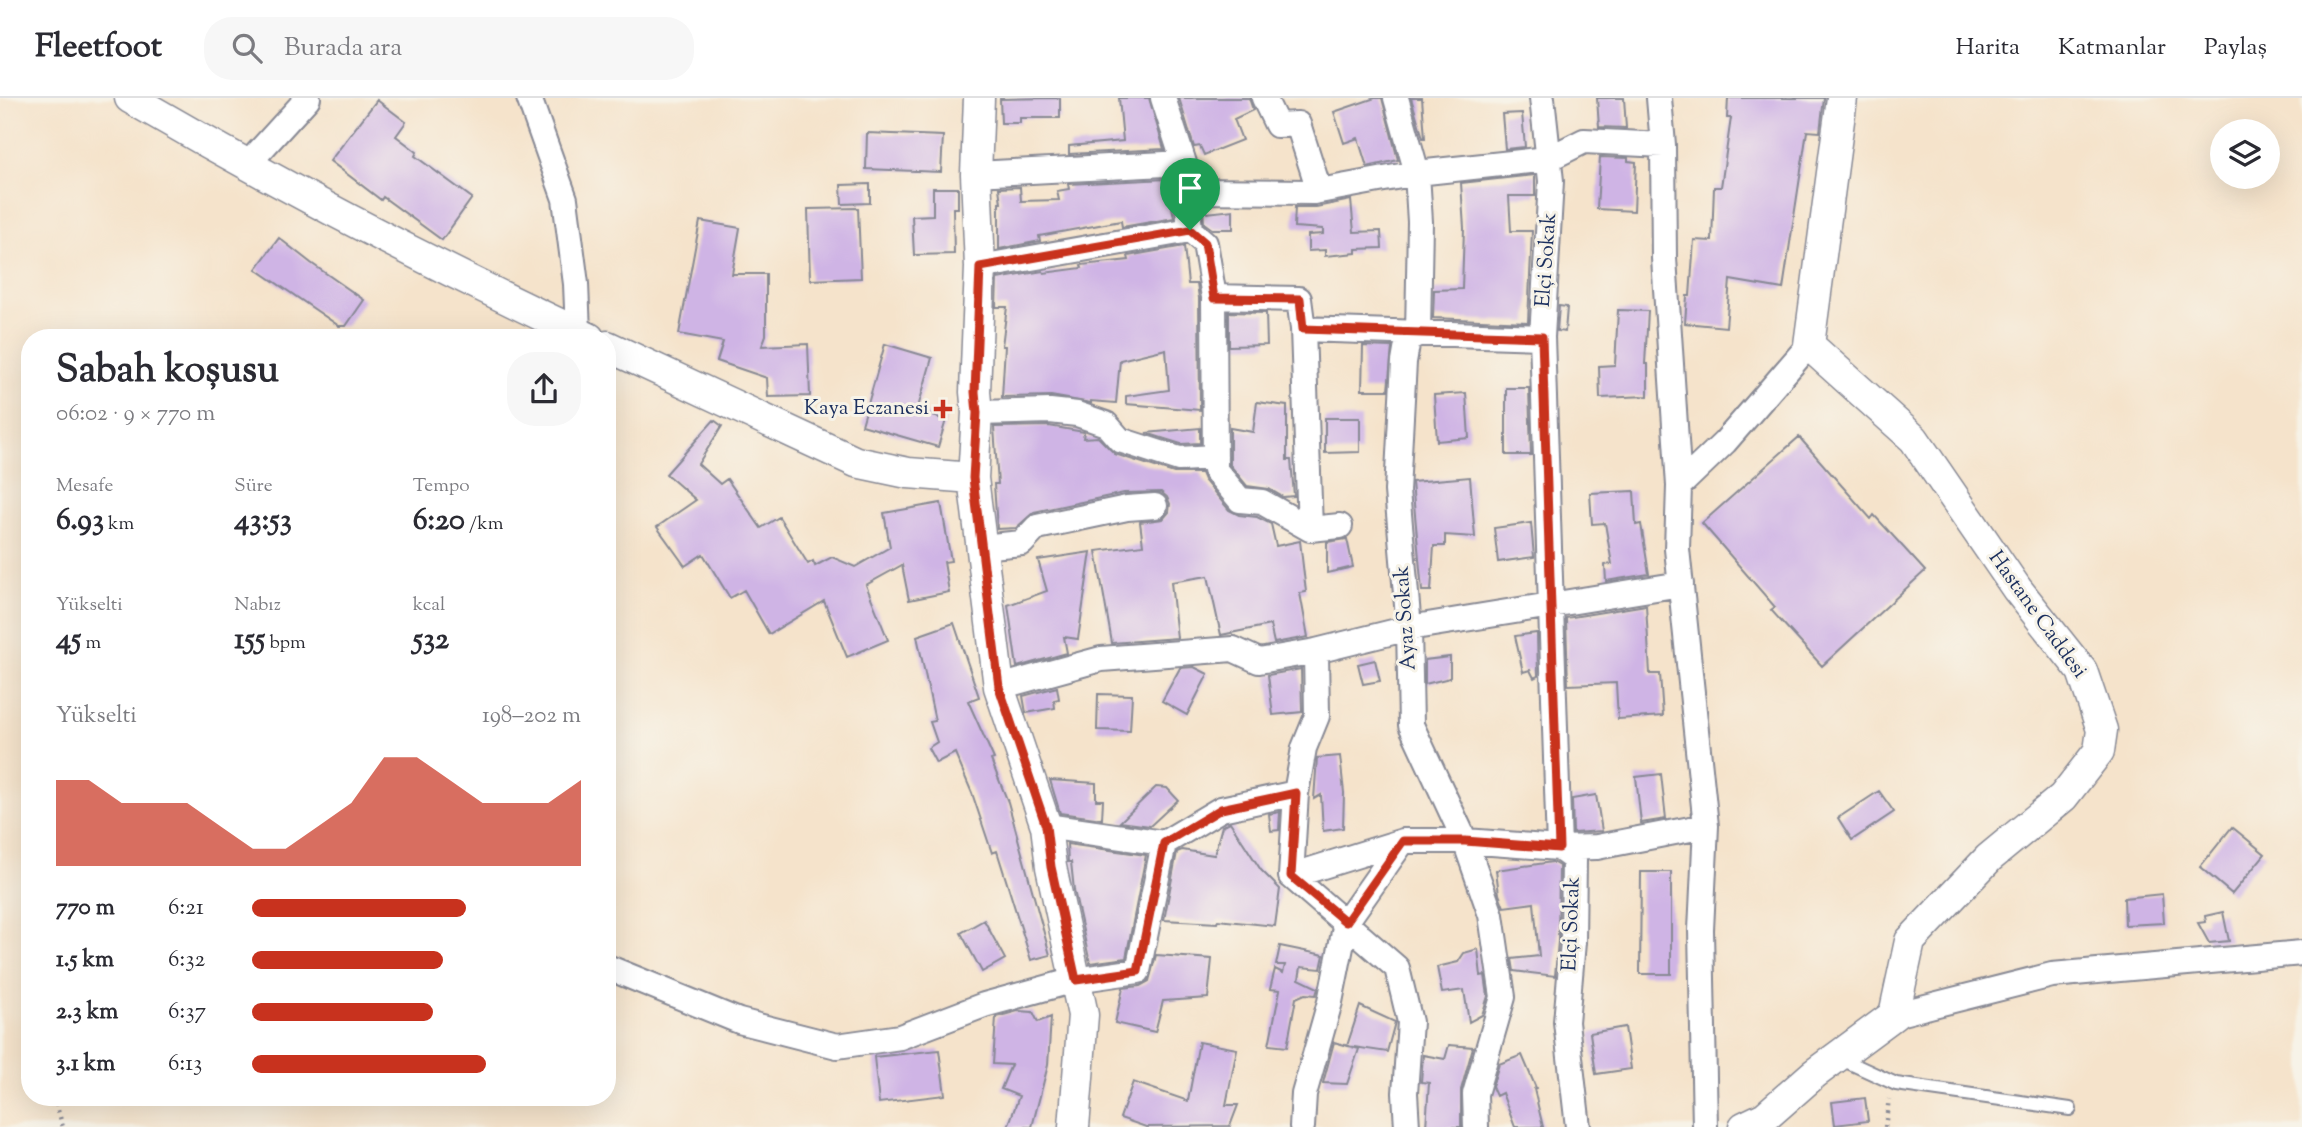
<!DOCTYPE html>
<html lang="tr">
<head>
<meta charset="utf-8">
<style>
  body { margin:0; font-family:"Sorts Mill Goudy",serif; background:#f7f7f7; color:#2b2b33; height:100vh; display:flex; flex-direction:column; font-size:26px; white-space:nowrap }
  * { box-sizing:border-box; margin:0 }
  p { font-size:23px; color:#7c7c81 }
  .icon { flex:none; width:38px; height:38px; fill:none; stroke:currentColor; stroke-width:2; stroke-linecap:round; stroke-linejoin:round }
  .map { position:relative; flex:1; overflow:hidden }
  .sheet { position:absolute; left:21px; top:231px; width:595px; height:777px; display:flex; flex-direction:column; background:#fff; border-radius:28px; box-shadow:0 7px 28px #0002 }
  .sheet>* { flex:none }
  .tools { position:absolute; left:2210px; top:21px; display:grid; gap:14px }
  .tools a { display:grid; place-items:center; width:70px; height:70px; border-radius:50%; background:#fff; box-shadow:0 7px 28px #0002; font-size:35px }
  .pin { position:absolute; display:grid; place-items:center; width:60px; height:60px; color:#fff; margin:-72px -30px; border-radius:50% 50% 50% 0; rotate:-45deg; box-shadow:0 0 7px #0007 }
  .pin .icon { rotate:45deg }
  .round { display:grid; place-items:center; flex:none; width:74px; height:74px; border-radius:28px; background:#f7f7f7 }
  .summary { display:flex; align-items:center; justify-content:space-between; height:119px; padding:0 35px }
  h1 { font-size:38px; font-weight:800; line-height:52px }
  .stats { display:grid; grid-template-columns:repeat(3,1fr); gap:10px; height:119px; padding:7px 35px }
  .stats div { display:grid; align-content:center }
  .stats b { font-size:30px; font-weight:800 }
  .stats small { font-size:19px; font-weight:400 }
  .stats p { font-size:19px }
  .chart { height:196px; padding:14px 35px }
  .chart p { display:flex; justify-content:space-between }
  .chart svg { width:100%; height:126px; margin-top:7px; fill:#c8321e; opacity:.7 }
  ul { padding:0 35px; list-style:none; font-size:23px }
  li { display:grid; grid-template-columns:112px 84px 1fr; align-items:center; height:52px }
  li i { height:18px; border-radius:9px; background:#c8321e }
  header { display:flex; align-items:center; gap:42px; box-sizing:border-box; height:98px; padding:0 35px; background:#fff; border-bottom:2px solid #e1e1e2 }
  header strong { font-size:33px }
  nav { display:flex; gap:38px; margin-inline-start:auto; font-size:24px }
  .search { width:490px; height:63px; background:#f7f7f7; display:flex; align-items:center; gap:18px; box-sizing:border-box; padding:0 24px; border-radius:28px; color:#7c7c81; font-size:26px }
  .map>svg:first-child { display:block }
</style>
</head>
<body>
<header>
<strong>Fleetfoot</strong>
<div class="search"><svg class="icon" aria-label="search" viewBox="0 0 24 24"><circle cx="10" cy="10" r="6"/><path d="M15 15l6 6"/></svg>Burada ara</div>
<nav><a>Harita</a><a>Katmanlar</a><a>Paylaş</a></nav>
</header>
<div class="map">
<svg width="2302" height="1029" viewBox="0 0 2302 1029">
  <rect width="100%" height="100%" fill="#f7f3e8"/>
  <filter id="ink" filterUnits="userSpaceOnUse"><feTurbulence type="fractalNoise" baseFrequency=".0143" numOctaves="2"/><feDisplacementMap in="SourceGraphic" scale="14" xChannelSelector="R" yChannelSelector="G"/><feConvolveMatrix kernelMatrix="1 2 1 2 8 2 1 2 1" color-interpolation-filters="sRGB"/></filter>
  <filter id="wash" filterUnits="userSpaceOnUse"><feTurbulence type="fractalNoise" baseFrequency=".00686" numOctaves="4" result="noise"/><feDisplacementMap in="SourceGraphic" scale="28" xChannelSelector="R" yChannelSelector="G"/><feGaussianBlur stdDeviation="1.57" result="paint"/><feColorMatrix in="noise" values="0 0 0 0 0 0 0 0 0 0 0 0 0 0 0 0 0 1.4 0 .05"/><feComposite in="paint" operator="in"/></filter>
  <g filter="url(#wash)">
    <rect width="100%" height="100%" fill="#f5e3cb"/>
    <g id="blocks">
      <path fill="#cfb4e5" d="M1060,0V20H1020V25H1001L1000,1Z
        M1119,0H1149L1164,51L1069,56V48L1123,43Z
        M1179,0H1249L1253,12L1234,21L1242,42L1204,57L1200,48L1194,49Z
        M1375,0H1382L1398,62L1367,69L1358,40L1344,45L1334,14Z
        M1411,0H1422L1425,40H1423Z
        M1597,0H1624L1626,30L1599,29Z
        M1728,0H1824L1820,34L1807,33L1783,191L1730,182L1726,229L1685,225L1687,198H1690L1694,142L1712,143L1714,89H1721L1731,20H1727Z
        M377,2L406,24L396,38L417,54L415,58L472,100L442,142L383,99L381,102L330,63Z
        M1522,15L1525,49L1505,51L1502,16Z
        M867,35L943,38L941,74L866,71Z
        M1600,59L1628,60V63L1636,64L1634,113L1597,111Z
        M1535,77V98H1509L1511,133H1532L1528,224L1433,220L1434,192L1462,191L1464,130L1461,85Z
        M1167,81L1174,120L1122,129L1121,123L1039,138L1040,143L999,151V105H1001L999,90L1020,89L1021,103L1059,102L1057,93L1069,91L1068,86Z
        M870,86V105L842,106L841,87Z
        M933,90H958V110H953L954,156L914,157L912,118L933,117Z
        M1351,102L1354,134L1381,133L1382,150L1356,151V155L1325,158V152L1308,153V137L1323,136V131L1294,129L1295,109H1316Z
        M1203,108L1207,115L1233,112V131H1212L1204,125Z
        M858,110L861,180L810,182L808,111Z
        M700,123L740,130L732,176H766V237L762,248L808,246L810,298L768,299L767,280L717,263L723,244L679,236Z
        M279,140L311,165L364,202L346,228H339L256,171Z
        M1184,148L1188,186H1197L1199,200L1200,312L1126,306V298L1169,292L1166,251L1120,262L1116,305L1091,303V305L1051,298L1002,299L1005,248H1002L1007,209H996L997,181L1043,173L1044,175L1082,170L1081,167L1129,162L1128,158Z
        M1559,208L1567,209L1565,234L1557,233Z
        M1618,212L1648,213L1645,266H1648V298L1600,300L1599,268L1615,267Z
        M1229,214L1266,215L1267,247L1229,248Z
        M885,246L932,260L917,313L946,322L938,349L862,327Z
        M1363,248L1392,249L1388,292H1362Z
        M1506,290H1529L1531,357H1506Z
        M1466,295L1469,340L1437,343L1434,297Z
        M1257,304L1287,308V362H1291L1294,398L1283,399L1269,391L1247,388L1230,367V330L1253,334Z
        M1325,320H1360V354L1325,355Z
        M714,322L722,328L698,366L720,386L727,381L761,430L779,419L808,466L813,463L815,468L832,459L855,469L890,449L884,415L941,405L951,463L944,464L949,494L909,502L902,467L866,487L888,542L847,559L824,503L769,536L744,492L730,500L703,456L685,468L657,429L696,402L666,376Z
        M1049,328L1084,334L1083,340L1098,339L1115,356L1174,375H1201L1204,382L1229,412L1239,417L1257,419L1271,426L1276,448L1300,443L1306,494L1300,495L1308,539L1274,545L1270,527L1221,537L1208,478L1171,484L1177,540L1112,545L1096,453L1143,447L1140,424L1163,421L1169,414L1170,406L1167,399L1161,394L1124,395L1034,414L1016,430L997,431L994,386H998L994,329Z
        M1200,330V345L1181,346L1146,335Z
        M1799,339L1871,421L1874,417L1925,473L1822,568L1771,512L1775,509L1702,425Z
        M1470,379L1475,439L1445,437V448H1434L1431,493H1422L1412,384Z
        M1634,393L1636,427L1641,426L1649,476L1606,483L1605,467L1612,466L1605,425L1592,426L1590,395Z
        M1531,425L1534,459L1498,464L1494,430Z
        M1347,441L1353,469L1327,475V444Z
        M1091,454L1078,541L1064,539L1067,555L1017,569L1008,507L1047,493L1038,462Z
        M1646,507L1650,576H1660L1663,618L1618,621L1616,585L1568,587L1566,520Z
        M954,525L979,599L968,603L994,661L991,662L1008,704L1050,857L1031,862L997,753L992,755L972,695L955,655L936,665L928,650L937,644L930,624L935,623L917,538Z
        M1537,535L1538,578L1534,580L1530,572L1523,574L1515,538Z
        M1450,559V580L1425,586V562Z
        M1375,562L1380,583L1363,586L1358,566Z
        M1194,569L1208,576L1187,617L1162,603L1180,570Z
        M1301,571L1302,614L1273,617L1268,577Z
        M1057,589L1059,601L1054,602L1055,610L1026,615L1023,598Z
        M1098,596L1132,597L1130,633L1097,632Z
        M1340,658L1344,695L1343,730L1323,733L1321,697L1314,701L1317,660Z
        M1661,676L1666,721L1641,725L1636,679Z
        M1050,682L1096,685V702H1103L1102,721L1060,715Z
        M1156,689L1167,690L1178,702L1150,728L1120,724Z
        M1879,693L1894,714L1852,742L1838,720Z
        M1596,697L1602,733L1573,735L1572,701Z
        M1280,714L1279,732L1271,733L1269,716Z
        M1230,724L1261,772L1280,791L1275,828L1218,822L1217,825L1164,822L1177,754L1182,752L1214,757L1222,728Z
        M2232,729L2265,756L2232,796L2200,769Z
        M1067,746L1146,757L1126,860L1090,865L1074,792L1071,764H1068Z
        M1552,764L1559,768L1558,843L1555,878L1514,873L1512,861L1539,858L1534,805L1504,809L1499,796L1496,772Z
        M1641,774H1671V876H1640Z
        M2162,796L2164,825L2125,827L2124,800Z
        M2223,814L2229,843L2209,845L2198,825L2206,824L2205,818Z
        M984,822L1005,861L982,874L961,835Z
        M1280,848L1324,857L1321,871L1301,869L1299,881L1318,890L1316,897L1305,896L1296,900L1287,949L1269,947L1280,892L1270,891L1275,871L1283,875L1285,867H1276Z
        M1478,851L1481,878L1485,877L1488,898L1482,917L1469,924L1464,892L1442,895L1437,869L1458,864L1464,855Z
        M1156,857L1212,861L1208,900L1163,903L1155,934L1115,925L1123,890L1140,888L1149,883Z
        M1360,908L1395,924L1387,954L1347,948Z
        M1018,913L1033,914L1038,924L1051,919L1048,967L1032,1029H1008L1019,998L1001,991L1011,967L993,966L996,919Z
        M1625,929L1631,971L1596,976L1590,935Z
        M1199,944L1237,951L1226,1007H1238L1230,1028L1146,1029L1120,1020L1133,984L1188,1003Z
        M1334,944L1359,951L1347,986L1323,985Z
        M1449,947L1473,949L1461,992V1029H1426L1429,985L1421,984L1423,957L1445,961Z
        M939,952L945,997L879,1005L874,959Z
        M1522,957L1536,990L1534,991L1543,1029H1515L1502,995L1496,998L1492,989L1499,966Z
        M1865,1000L1868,1023L1835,1027L1832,1004Z"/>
    </g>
  </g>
  <g filter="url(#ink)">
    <use href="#blocks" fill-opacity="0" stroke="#888994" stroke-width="2"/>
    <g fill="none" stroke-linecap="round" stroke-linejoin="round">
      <g stroke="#888994" stroke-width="16">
        <path id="service" d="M1837,959L1896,986L2070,1011"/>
      </g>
      <g stroke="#888994" stroke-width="28">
        <path id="minor" d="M529,0L565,101L576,186L578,234
          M1163,0L1184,65L1190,132L1205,145L1214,199L1215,372L1240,402L1262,404L1310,431L1340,428
          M1264,0L1277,27L1298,26L1319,92
          M1396,0L1417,75L1420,124L1418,236L1408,241L1404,264L1397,393L1409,530L1411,627L1465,743L1491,817L1503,899L1475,996L1476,1029
          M1542,0L1551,83L1542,239L1559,750L1574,761L1573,844L1566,924L1578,1029
          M1659,0L1663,47L1664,160L1679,388L1677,451L1706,728L1701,832L1705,1029
          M246,68L308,0
          M976,76L1184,65
          M1188,93L1314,94L1417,75L1548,61L1584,43L1663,47
          M980,169L1190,132
          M1214,199L1299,201L1303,231L1310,431
          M1303,231L1542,239
          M977,315L1050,313L1077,316L1106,326L1120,342L1179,361L1215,359
          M1679,388L1725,344L1809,247
          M981,449L1022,445L1037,429L1127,410L1155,408
          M1316,553L1317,618L1304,650L1296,695L1291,778L1397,870L1410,924L1405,995L1407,1029
          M999,589L1101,561L1233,551L1259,563L1316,553L1409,530L1681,486
          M1046,728L1164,745L1221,711L1296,695
          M1291,778L1403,743
          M607,869L739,923L837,948L900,939L984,907L1075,882L1138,873L1164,745
          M1894,917L2052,877L2302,855
          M1302,1029L1304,996L1330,904L1346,824L1403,743H1465L1559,750L1597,749L1706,728"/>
      </g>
      <g stroke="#888994" stroke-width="33">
        <path id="tertiary" d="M130,0C279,87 433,167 589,240
          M979,0L976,76L980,169L975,294L977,315L973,380L999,589L1046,728L1051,769L1083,917L1074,1029
          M607,248L856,364L908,375L973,380
          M1744,1029L1765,1019L1814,976L1894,917L1910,843L1989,760L2063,699L2099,653L2102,632L2082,573L2017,491L1914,341L1809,247L1842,0"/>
      </g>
      <path stroke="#888994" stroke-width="4.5" stroke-dasharray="2 5" stroke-linecap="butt" d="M54,999L63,1029
        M1885,1029L1889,1001"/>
      <use href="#service" stroke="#fff" stroke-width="12"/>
      <use href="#minor" stroke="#fff" stroke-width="24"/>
      <use href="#tertiary" stroke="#fff" stroke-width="30"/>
    </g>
  </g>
  <g fill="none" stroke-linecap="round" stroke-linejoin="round" filter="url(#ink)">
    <g stroke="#fff" stroke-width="14">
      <path id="route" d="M1190,132L1205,145L1214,200L1300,201L1303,231L1542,239L1559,750L1465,743H1403L1346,824L1291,778L1296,695L1221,711L1164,745L1138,873L1076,882L1051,769L1046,728L999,589L973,380L977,315L975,294L980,169Z"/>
    </g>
    <use href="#route" stroke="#c8321e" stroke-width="9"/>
  </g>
  <path fill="#c8321e" stroke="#f7f3e8" stroke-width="2.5" d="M939.5 300.5h7v7h7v7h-7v7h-7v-7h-7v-7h7z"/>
  <g text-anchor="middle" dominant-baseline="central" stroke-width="6" stroke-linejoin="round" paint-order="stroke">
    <g font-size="21" fill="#1b2f5e" stroke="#f7f3e8">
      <text transform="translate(1547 162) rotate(-86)">Elçi Sokak</text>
      <text transform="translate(2037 517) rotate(54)">Hastane Caddesi</text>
      <text transform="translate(1406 520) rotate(-94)">Ayaz Sokak</text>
      <text transform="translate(1572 826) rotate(-88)">Elçi Sokak</text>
    </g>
    <g font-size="21" fill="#1b2f5e" stroke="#f7f3e8" text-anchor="end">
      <text x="929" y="311">Kaya Eczanesi</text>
    </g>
  </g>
</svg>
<div class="tools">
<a><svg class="icon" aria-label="layers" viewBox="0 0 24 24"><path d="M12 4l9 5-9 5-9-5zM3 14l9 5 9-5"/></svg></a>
</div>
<div class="pin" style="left:1190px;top:132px;background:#1e9e55"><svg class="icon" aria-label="arrive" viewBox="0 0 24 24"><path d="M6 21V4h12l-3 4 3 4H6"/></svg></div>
<section class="sheet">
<div class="summary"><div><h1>Sabah koşusu</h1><p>06:02 · 9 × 770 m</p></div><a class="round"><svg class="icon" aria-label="share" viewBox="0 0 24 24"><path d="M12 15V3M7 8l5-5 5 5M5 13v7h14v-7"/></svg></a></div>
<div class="stats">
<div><p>Mesafe</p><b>6.93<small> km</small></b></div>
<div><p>Süre</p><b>43:53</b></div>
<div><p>Tempo</p><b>6:20<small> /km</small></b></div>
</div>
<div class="stats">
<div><p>Yükselti</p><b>45<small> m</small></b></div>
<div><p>Nabız</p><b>155<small> bpm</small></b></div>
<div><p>kcal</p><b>532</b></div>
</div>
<div class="chart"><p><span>Yükselti</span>198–202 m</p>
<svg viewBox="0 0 160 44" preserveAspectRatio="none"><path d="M0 44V14L10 14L20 22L30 22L40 22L50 30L60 38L70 38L80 30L90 22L100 6L110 6L120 14L130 22L140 22L150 22L160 14V44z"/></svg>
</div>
<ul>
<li><b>770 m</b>6:21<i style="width:65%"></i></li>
<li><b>1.5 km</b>6:32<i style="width:58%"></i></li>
<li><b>2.3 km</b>6:37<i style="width:55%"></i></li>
<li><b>3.1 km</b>6:13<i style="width:71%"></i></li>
</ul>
</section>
</div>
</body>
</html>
